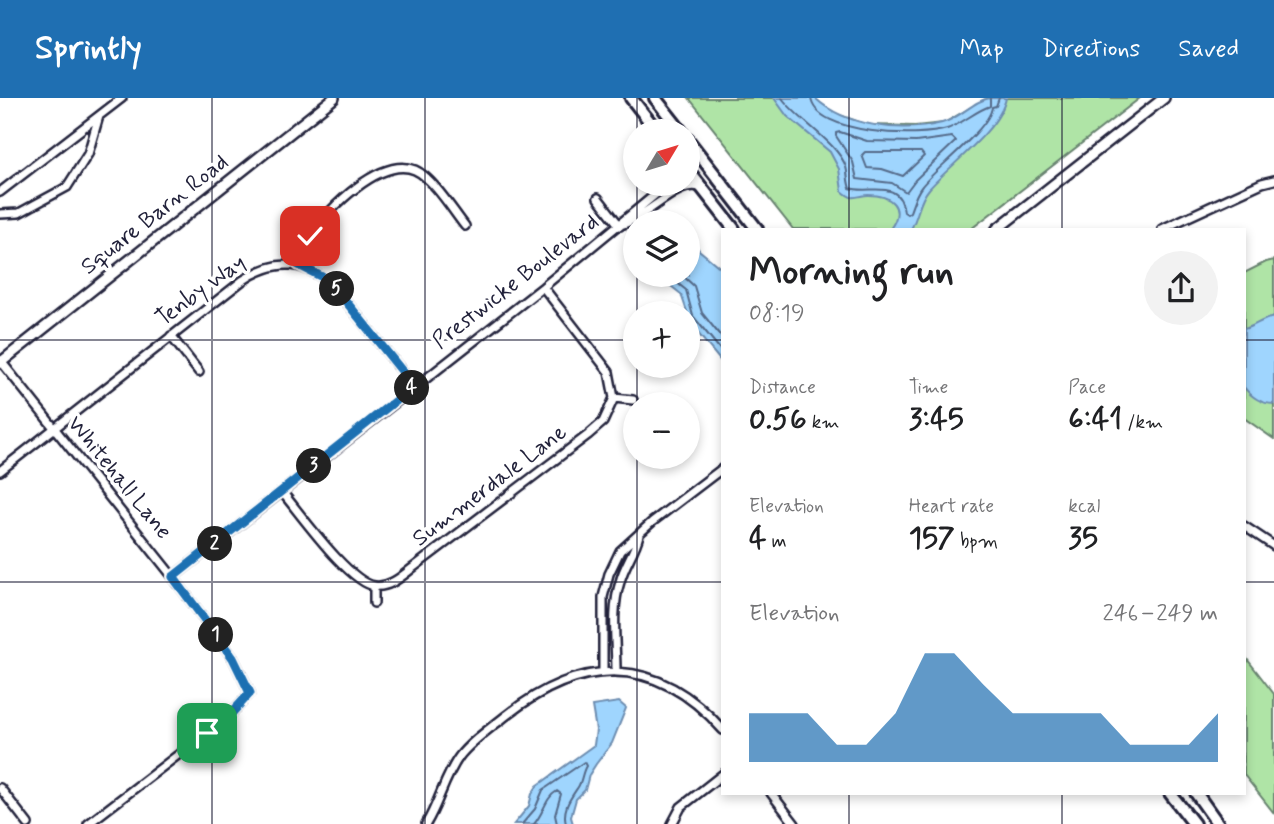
<!DOCTYPE html>
<html lang="en">
<head>
<meta charset="utf-8">
<style>
  body { margin:0; font-family:Mynerve,sans-serif; background:#f2f2f2; color:#202124; height:100vh; display:flex; flex-direction:column; font-size:26px; white-space:nowrap }
  * { box-sizing:border-box; margin:0 }
  p { font-size:23px; color:#757577 }
  .icon { flex:none; width:38px; height:38px; fill:none; stroke:currentColor; stroke-width:2; stroke-linecap:round; stroke-linejoin:round }
  .map { position:relative; flex:1; overflow:hidden }
  .sheet { position:absolute; left:721px; top:130px; width:525px; height:567px; display:flex; flex-direction:column; background:#fff; border-radius:0px; box-shadow:0 4px 10px #0003 }
  .sheet>* { flex:none }
  .needle { width:46px; rotate:52deg }
  .fabs { position:absolute; left:623px; top:21px; display:grid; gap:14px }
  .fabs a { display:grid; place-items:center; width:77px; height:77px; border-radius:50%; background:#fff; box-shadow:0 4px 10px #0003; font-size:35px }
  .pin { position:absolute; display:grid; place-items:center; width:60px; height:60px; color:#fff; margin:-30px; border-radius:14px; box-shadow:0 4px 10px #0006 }
  .km { position:absolute; width:35px; height:35px; margin:-18px; border-radius:50%; background:#222; color:#fff; font-size:19px; line-height:35px; text-align:center }
  .round { display:grid; place-items:center; flex:none; width:74px; height:74px; border-radius:37px; background:#f2f2f2 }
  .head { display:flex; align-items:center; justify-content:space-between; height:119px; padding:0 28px }
  h1 { font-size:38px; font-weight:700; line-height:52px }
  .figures { display:grid; grid-template-columns:repeat(3,1fr); gap:10px; height:119px; padding:7px 28px }
  .figures div { display:grid; align-content:center }
  .figures b { font-size:30px; font-weight:700 }
  .figures small { font-size:19px; font-weight:400 }
  .figures p { font-size:19px }
  .chart { height:196px; padding:14px 28px }
  .chart p { display:flex; justify-content:space-between }
  .chart svg { width:100%; height:126px; margin-top:7px; fill:#1f6fb2; opacity:.7 }
  header { display:flex; align-items:center; gap:42px; box-sizing:border-box; height:98px; padding:0 35px; background:#1f6fb2; color:#fff }
  header strong { font-size:33px }
  nav { display:flex; gap:38px; margin-inline-start:auto; font-size:24px }
  .map>svg:first-child { display:block }
</style>
</head>
<body>
<header>
<strong>Sprintly</strong>
<nav><a>Map</a><a>Directions</a><a>Saved</a></nav>
</header>
<div class="map">
<svg width="1274" height="726" viewBox="0 0 1274 726">
  <rect width="100%" height="100%" fill="#fff"/>
  <filter id="ink" filterUnits="userSpaceOnUse"><feTurbulence type="fractalNoise" baseFrequency=".0143" numOctaves="2"/><feDisplacementMap in="SourceGraphic" scale="14" xChannelSelector="R" yChannelSelector="G"/><feConvolveMatrix kernelMatrix="1 2 1 2 8 2 1 2 1" color-interpolation-filters="sRGB"/></filter>
  <g filter="url(#ink)">
    <path fill="#afe4a6" stroke="#688370" stroke-width="2" d="M689,0H815L828,13L868,27L915,28L944,25L987,0H1140L971,131H793Z
      M1274,162V341L1244,320V175L1266,164Z
      M1244,557L1274,596V715L1244,677Z"/>
    <path fill="#9fd5fe" stroke="#6d8db0" stroke-width="2" d="M774,0H815C846,29 902,35 942,25C959,21 974,2 990,0C995,0 1001,0 1006,0C1000,31 950,67 929,91C919,102 918,119 911,131H890C906,109 891,97 868,97C862,97 857,100 851,99C846,97 846,96 842,93L839,71L830,54L787,18Z
      M688,134L699,152L723,172V266L692,228L681,196L657,177H688Z
      M1274,219V306C1262,306 1251,299 1244,289V231C1255,228 1262,221 1274,219Z
      M619,604L626,610L612,645L596,666L589,677L585,692L576,701L571,719L573,726H514L529,708L532,696L537,688L594,647L596,632L592,608Z"/>
    <g fill="none" stroke-linecap="round" stroke-linejoin="round">
      <path stroke="#546a89" stroke-width="2" d="M782,0C799,23 838,45 846,69C848,75 847,83 850,90C868,97 900,79 904,114L907,116L910,114C913,106 916,95 922,88C936,70 990,30 992,9L996,8L999,0
        M811,0C815,37 920,40 947,31C962,26 975,13 990,8V0
        M840,34L867,43L916,44L952,39L956,43L915,82L906,94L892,85L857,81L853,64L836,38V35Z
        M865,54H921L924,58L903,78L882,71L867,70L862,57Z
        M667,177L686,192L693,218L723,255
        M682,177L694,188L702,215L723,241
        M522,726L535,711L543,692L584,664L586,668C582,674 582,683 578,689C570,701 562,711 566,726
        M534,726C544,715 545,700 557,693L561,696L555,717L557,726"/>
      <g stroke="#22223b" stroke-width="12">
        <path id="minor" d="M0,94L122,0
          M598,100L620,128
          M0,116L19,115L67,89L88,56L99,18
          M620,127C646,121 680,79 701,90
          M1162,131L1262,85L1274,82
          M299,167C302,157 305,147 311,137C328,111 381,58 415,72C433,80 453,113 465,128
          M543,189L609,274L614,300
          M171,238L199,274
          M0,262L173,479L233,560L250,595L230,617L88,726
          M0,373L242,183C278,159 305,162 336,191L414,288
          M282,394C300,415 349,485 375,488C390,490 403,477 414,469L588,337L603,324L614,300L633,302
          M1244,428L1274,448
          M173,479L543,189L668,86
          M374,505V488
          M616,573C616,544 611,512 620,484C624,467 635,454 639,437
          M603,574V499L609,476L620,453L652,424L723,370
          M0,690L28,726
          M771,695L795,726
          M426,726C439,705 444,680 459,659C471,643 491,630 507,617C583,558 657,557 723,632
          M672,726L681,709L723,676"/>
      </g>
      <g stroke="#22223b" stroke-width="14">
        <path id="tertiary" d="M997,131L1164,0
          M0,265L334,0"/>
      </g>
      <g stroke="#22223b" stroke-width="16">
        <path id="primary" d="M631,0L657,33
          M655,0L681,33
          M688,42L757,131
          M688,72L734,131
          M1170,695L1194,726
          M1196,695L1218,726"/>
      </g>
      <use href="#minor" stroke="#fff" stroke-width="7"/>
      <use href="#tertiary" stroke="#fff" stroke-width="9"/>
      <use href="#primary" stroke="#fff" stroke-width="10"/>
    </g>
  </g>
  <g fill="none" stroke-linecap="round" stroke-linejoin="round" filter="url(#ink)">
    <g stroke="#fff" stroke-width="14">
      <path id="route" d="M207,635L230,617L250,595L233,560L173,479L414,288L336,191L324,180L299,167L310,138"/>
    </g>
    <use href="#route" stroke="#1f6fb2" stroke-width="9"/>
  </g>
  <path fill="none" stroke="#22223b" stroke-width="2" stroke-opacity="0.55" d="M212,0V726M425,0V726M637,0V33M849,0V131M1062,0V131M637,86V124M637,177V215M0,242H635M688,242H723M1244,242H1274M637,268V306M637,359V726M0,484H723M1244,484H1274M849,695V726M1062,695V726"/>
  <g text-anchor="middle" dominant-baseline="central" stroke-width="7" stroke-linejoin="round" paint-order="stroke">
    <g font-size="23" fill="#22223b" stroke="#fff">
      <text transform="translate(155 117) rotate(-38)">Square Barn Road</text>
      <text transform="translate(516 184) rotate(-38)">Prestwicke Boulevard</text>
      <text transform="translate(201 193) rotate(-36)">Tenby Way</text>
      <text transform="translate(119 380) rotate(51)">Whitehall Lane</text>
      <text transform="translate(490 388) rotate(-37)">Summerdale Lane</text>
    </g>
  </g>
</svg>
<div class="fabs">
<a><svg class="needle" viewBox="-14 -14 28 28"><path d="M0-13l5 13h-10z" fill="#e53935"/><path d="M0 13l5-13h-10z" fill="#757577"/></svg></a>
<a><svg class="icon" aria-label="layers" viewBox="0 0 24 24"><path d="M12 4l9 5-9 5-9-5zM3 14l9 5 9-5"/></svg></a>
<a>+</a>
<a>−</a>
</div>
<div class="pin" style="left:207px;top:635px;background:#1e9e55"><svg class="icon" aria-label="arrive" viewBox="0 0 24 24"><path d="M6 21V4h12l-3 4 3 4H6"/></svg></div>
<div class="pin" style="left:310px;top:138px;background:#d93025"><svg class="icon" aria-label="check" viewBox="0 0 24 24"><path d="M5 12l5 5 9-10"/></svg></div>
<b class="km" style="left:216px;top:537px">1</b>
<b class="km" style="left:215px;top:446px">2</b>
<b class="km" style="left:314px;top:368px">3</b>
<b class="km" style="left:412px;top:290px">4</b>
<b class="km" style="left:337px;top:191px">5</b>
<section class="sheet">
<div class="head"><div><h1>Morning run</h1><p>08:19</p></div><a class="round"><svg class="icon" aria-label="share" viewBox="0 0 24 24"><path d="M12 15V3M7 8l5-5 5 5M5 13v7h14v-7"/></svg></a></div>
<div class="figures">
<div><p>Distance</p><b>0.56<small> km</small></b></div>
<div><p>Time</p><b>3:45</b></div>
<div><p>Pace</p><b>6:41<small> /km</small></b></div>
</div>
<div class="figures">
<div><p>Elevation</p><b>4<small> m</small></b></div>
<div><p>Heart rate</p><b>157<small> bpm</small></b></div>
<div><p>kcal</p><b>35</b></div>
</div>
<div class="chart"><p><span>Elevation</span>246–249 m</p>
<svg viewBox="0 0 160 44" preserveAspectRatio="none"><path d="M0 44V27L10 27L20 27L30 38L40 38L50 27L60 6L70 6L80 17L90 27L100 27L110 27L120 27L130 38L140 38L150 38L160 27V44z"/></svg>
</div>
</section>
</div>
</body>
</html>
